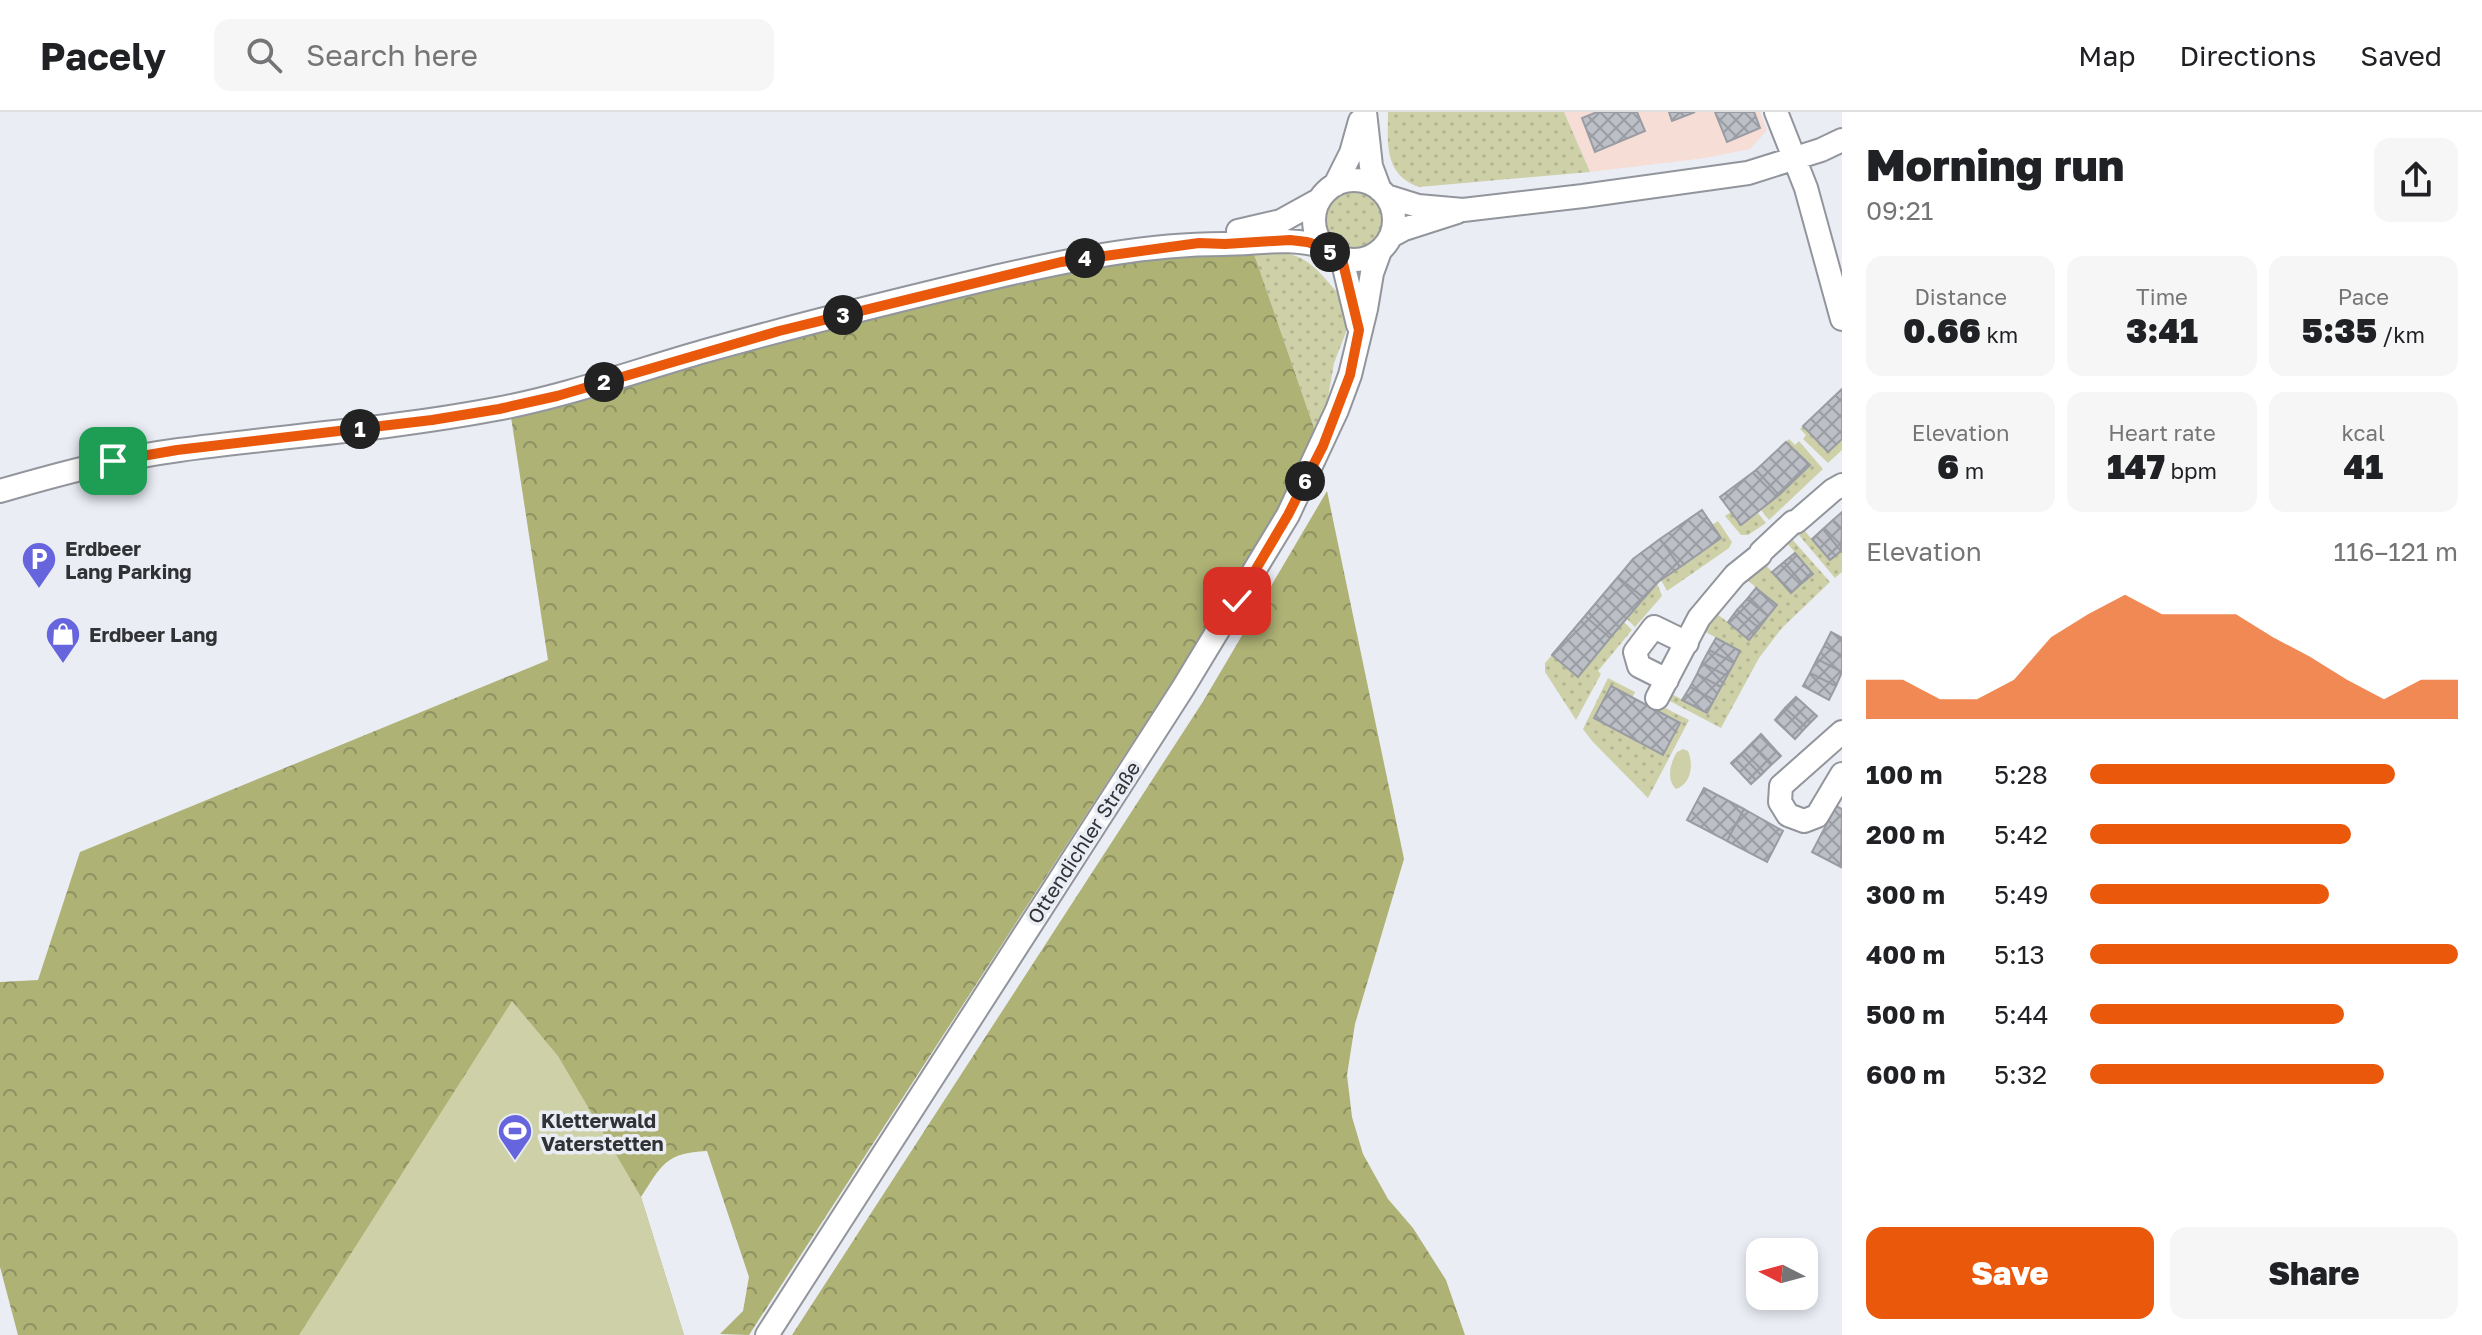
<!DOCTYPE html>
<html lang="en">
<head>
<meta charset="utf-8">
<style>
  body { margin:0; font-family:"Golos Text",sans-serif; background:#f6f6f6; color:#202124; height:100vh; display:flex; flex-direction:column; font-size:30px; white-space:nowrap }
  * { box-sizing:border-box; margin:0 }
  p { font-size:26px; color:#757577 }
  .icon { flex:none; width:44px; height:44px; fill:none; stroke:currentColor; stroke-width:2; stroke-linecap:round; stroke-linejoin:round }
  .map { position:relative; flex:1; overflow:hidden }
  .details { display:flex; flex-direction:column; background:#fff; width:640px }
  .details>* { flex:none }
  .needle { width:52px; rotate:276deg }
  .fabs { position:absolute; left:1746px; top:1126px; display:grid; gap:16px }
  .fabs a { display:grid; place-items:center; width:72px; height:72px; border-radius:16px; background:#fff; box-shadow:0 4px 12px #0003; font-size:40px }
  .pin { position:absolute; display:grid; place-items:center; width:68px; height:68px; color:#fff; margin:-34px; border-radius:16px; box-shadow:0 4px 12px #0006 }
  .km { position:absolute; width:40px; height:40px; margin:-20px; border-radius:50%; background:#222; color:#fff; font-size:22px; line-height:40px; text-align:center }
  .round { display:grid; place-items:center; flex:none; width:84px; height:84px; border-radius:16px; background:#f6f6f6 }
  .summary { display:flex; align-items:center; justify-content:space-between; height:136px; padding:0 24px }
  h1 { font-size:44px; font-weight:800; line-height:60px }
  .figures { display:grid; grid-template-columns:repeat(3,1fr); gap:12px; height:136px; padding:8px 24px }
  .figures div { display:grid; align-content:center; border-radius:16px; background:#f6f6f6; text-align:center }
  .figures b { font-size:34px; font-weight:800 }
  .figures small { font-size:22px; font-weight:400 }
  .figures p { font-size:22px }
  .chart { height:224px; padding:16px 24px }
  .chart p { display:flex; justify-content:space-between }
  .chart svg { width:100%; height:144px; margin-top:8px; fill:#ea580c; opacity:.7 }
  .action { display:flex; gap:16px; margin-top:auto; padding:16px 24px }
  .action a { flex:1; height:92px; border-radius:16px; background:#ea580c; color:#fff; font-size:32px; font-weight:800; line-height:92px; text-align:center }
  .action a+a { background:#f6f6f6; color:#202124 }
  ul { padding:0 24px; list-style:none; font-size:26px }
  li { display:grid; grid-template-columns:128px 96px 1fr; align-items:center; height:60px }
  li i { height:20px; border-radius:10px; background:#ea580c }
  header { display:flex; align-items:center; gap:48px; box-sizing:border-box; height:112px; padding:0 40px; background:#fff; border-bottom:2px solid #e0e0e0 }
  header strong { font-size:38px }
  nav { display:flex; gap:44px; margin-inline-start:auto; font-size:28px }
  .search { width:560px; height:72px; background:#f6f6f6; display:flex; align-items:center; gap:20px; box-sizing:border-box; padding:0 28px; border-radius:16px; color:#757577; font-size:30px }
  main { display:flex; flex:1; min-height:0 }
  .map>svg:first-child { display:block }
</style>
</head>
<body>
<header>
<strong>Pacely</strong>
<div class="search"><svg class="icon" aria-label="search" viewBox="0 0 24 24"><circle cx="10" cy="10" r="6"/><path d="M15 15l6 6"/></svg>Search here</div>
<nav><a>Map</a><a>Directions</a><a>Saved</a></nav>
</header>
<main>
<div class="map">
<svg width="1842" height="1223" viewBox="0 0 1842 1223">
  <defs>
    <pattern id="grass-dots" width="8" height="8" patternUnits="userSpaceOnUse" patternTransform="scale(2)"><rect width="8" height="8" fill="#ced1a8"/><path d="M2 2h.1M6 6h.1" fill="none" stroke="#b1b491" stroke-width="1.8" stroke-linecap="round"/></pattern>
    <pattern id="forest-crowns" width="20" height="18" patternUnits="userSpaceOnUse" patternTransform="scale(2)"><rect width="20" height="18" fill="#aeb275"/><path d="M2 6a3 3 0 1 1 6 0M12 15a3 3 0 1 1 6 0" fill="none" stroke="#8e9161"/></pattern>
    <pattern id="building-cross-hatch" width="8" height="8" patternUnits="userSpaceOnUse" patternTransform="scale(2)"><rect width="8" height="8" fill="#bcbfc6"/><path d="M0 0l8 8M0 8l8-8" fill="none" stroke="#999ca2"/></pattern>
  </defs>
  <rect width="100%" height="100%" fill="#eaedf4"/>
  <path fill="#f6ddd6" d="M1564,0H1760L1767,18L1750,37L1705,46L1590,60Z"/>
  <path fill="url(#grass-dots)" d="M1388,0H1564L1590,60L1419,75C1383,62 1388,31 1388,0Z
    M1324 108a30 30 0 1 1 60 0a30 30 0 1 1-60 0Z
    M1253,139C1298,140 1306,143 1335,178L1344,179L1348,202L1346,220L1334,251L1325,303L1315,319Z
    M1803,314L1828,340L1842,327V338L1828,351L1803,327L1806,323L1800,317Z
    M1789,327L1795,333L1799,329L1823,357L1769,408L1761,398L1809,353L1786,330Z
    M1731,400L1741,413L1758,401L1766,411L1748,423H1741L1725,404Z
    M1718,409L1732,430L1729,436L1667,479L1661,468L1721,426L1712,413Z
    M1804,418L1830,448L1842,438V460L1835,466L1798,422Z
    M1792,427L1830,470L1782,516L1759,546L1721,616L1666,587L1670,581L1707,601L1740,539L1704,519L1717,502L1750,527L1777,493L1746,467L1764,451L1791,481L1813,462L1787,431Z
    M1657,471L1662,484L1635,515L1627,507Z
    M1624,510L1632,518L1598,559L1601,562L1576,608L1545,560V551L1552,543L1578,564Z
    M1608,566L1635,580L1632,586L1611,575L1594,606L1648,594L1651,589L1689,608L1648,686L1592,629L1583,617Z"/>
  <path fill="url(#forest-crowns)" d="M1253,139L1315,319L1281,391L1227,485L749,1223L720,1222L743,1199L749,1165L707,1039C665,1041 662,1053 641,1085L684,1223H18L0,1155V870L38,868L80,740L548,548L511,305L782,228L1067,159L1177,145Z
    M1327,379L1404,747L1355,912L1347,963L1352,1005L1363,1042L1388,1087L1413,1116L1446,1168L1465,1223H792L1204,588Z"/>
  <path fill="#ced1a8" d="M1683,637L1688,639C1694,653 1691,672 1676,677C1666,668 1670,651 1677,640Z
    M512,889L558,944L641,1085L684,1223H299Z"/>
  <path fill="url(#building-cross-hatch)" stroke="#999ca2" stroke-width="2" d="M1597,0H1637L1645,19L1595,40L1582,6Z
    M1669,0H1695L1672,9Z
    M1715,0H1754L1760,16L1727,30Z
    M1842,277V327L1828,340L1803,314Z
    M1786,330L1810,353L1779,383L1756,358Z
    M1756,358L1779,383L1741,413L1720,385Z
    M1702,398L1721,426L1680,455L1660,427Z
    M1842,400V417L1833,408Z
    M1833,408L1842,417L1841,439L1823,417Z
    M1823,417L1841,439L1830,448L1812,427Z
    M1660,427L1680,455L1658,470L1644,486L1618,465L1633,447Z
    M1795,441L1813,462L1802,471L1784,450Z
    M1784,450L1802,471L1791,481L1772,460Z
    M1618,465L1644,486L1610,526L1585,504Z
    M1756,476L1777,493L1768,504L1747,487Z
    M1747,487L1768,504L1759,516L1737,498Z
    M1737,498L1759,516L1749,528L1728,510Z
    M1585,504L1610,526L1578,565L1552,543Z
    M1831,520L1842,526V543L1824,534Z
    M1716,526L1740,539L1734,551L1709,538Z
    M1824,534L1842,543V560L1817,547Z
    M1709,538L1734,551L1727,564L1702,551Z
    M1817,547L1842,560L1836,574L1810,561Z
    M1702,551L1727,564L1721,575L1697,562Z
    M1810,561L1836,574L1829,588L1803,574Z
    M1697,562L1721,575L1714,588L1690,575Z
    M1611,574L1680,611L1663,643L1594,606Z
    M1690,575L1714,588L1707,601L1682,588Z
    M1796,585L1817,604L1806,615L1785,596Z
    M1785,596L1806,615L1795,627L1775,608Z
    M1761,622L1781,644L1771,653L1751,632Z
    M1751,632L1771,653L1761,663L1741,642Z
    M1741,642L1761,663L1751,672L1731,651Z
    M1704,676L1744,697L1727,729L1687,708Z
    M1836,694L1842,697L1841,755L1812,740Z
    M1744,697L1783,719L1767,750L1727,729Z"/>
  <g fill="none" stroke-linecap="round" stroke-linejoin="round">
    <g stroke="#92959c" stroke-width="26">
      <path id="minor" d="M1365,0L1371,54L1380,78
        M1776,0L1806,76L1842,207
        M1314 108a40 40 0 1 1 80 0a40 40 0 1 1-80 0Z
        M1335,73L1351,41L1360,9
        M1386,84L1418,94L1463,98L1583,84L1748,61L1821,38L1842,28
        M1238,119L1281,109L1319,88
        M1391,124L1404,117L1457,100
        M1342,147L1358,213
        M0,379C59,362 118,346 179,338C284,324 391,317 496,297C567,284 635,259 705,239C801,212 898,188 995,165C1069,148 1147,132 1223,132C1258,132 1290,124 1324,135
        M1667,568L1639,554L1635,540L1654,515L1687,531
        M1657,586L1699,506L1735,463L1760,443L1761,440L1793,410H1796L1833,378L1842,373
        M1842,620L1781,674L1780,690L1788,703L1804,709L1817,704L1842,662
        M767,1223L1183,576L1288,403L1337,298L1350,263L1366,197L1372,161L1380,139"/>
    </g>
    <use href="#minor" stroke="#fff" stroke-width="22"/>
  </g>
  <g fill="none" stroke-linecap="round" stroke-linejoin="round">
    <g stroke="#fff" stroke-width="16">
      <path id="route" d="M113,349L177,338L432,308L499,297L557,284L779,219L1061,150L1199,131L1225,132L1290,128L1307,130L1324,135L1342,147L1359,218L1350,263L1323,334L1288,403L1237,489"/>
    </g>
    <use href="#route" stroke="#ea580c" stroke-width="10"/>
  </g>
  <defs>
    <g id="parking-pin" transform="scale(1.8)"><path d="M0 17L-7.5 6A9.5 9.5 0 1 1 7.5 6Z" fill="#6665de" stroke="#eaedf4"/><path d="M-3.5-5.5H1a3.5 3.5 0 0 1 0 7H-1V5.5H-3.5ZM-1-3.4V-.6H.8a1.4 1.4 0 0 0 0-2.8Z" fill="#fff"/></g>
    <g id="shop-pin" transform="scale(1.8)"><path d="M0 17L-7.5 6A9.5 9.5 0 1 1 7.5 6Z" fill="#6665de" stroke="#eaedf4"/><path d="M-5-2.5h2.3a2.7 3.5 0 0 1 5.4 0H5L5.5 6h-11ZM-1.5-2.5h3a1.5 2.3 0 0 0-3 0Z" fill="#fff"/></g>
    <g id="stadium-pin" transform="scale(1.8)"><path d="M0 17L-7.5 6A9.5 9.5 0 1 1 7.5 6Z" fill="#6665de" stroke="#eaedf4"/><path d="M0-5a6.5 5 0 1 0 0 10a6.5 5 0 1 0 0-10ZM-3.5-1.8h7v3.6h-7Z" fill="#fff"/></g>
  </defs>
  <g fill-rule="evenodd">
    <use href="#parking-pin" x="39" y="447"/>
    <use href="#shop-pin" x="63" y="522"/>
    <use href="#stadium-pin" x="515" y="1019"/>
  </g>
  <g text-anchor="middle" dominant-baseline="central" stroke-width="7" stroke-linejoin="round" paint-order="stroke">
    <g font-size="20" font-weight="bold" fill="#313235" stroke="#eaedf4" text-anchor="start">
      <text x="65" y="436">Erdbeer<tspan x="65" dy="23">Lang Parking</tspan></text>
      <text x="89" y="522">Erdbeer Lang</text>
      <text x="541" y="1008">Kletterwald<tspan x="541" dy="23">Vaterstetten</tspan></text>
    </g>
    <g font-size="20" fill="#313235" stroke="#eaedf4">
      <text transform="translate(1083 730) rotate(-57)">Ottendichler Straße</text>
    </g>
  </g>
</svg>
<div class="fabs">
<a><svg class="needle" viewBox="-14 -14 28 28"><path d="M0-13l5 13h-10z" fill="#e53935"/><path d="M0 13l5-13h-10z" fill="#757577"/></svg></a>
</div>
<div class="pin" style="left:113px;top:349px;background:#1e9e55"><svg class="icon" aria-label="arrive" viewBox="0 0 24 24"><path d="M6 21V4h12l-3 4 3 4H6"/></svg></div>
<div class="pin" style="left:1237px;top:489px;background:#d93025"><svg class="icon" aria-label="check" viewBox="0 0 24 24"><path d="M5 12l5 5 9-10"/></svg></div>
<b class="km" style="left:360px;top:317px">1</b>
<b class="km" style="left:604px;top:270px">2</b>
<b class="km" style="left:843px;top:203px">3</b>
<b class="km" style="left:1085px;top:146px">4</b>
<b class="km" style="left:1330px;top:140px">5</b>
<b class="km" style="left:1305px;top:369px">6</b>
</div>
<section class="details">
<div class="summary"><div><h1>Morning run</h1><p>09:21</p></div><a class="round"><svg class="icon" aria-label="share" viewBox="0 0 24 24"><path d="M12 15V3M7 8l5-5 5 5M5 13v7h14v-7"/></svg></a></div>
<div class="figures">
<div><p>Distance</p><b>0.66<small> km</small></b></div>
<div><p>Time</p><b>3:41</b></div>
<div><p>Pace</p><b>5:35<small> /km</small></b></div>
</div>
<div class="figures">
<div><p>Elevation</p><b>6<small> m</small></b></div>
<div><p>Heart rate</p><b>147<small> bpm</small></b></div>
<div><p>kcal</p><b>41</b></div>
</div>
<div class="chart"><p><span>Elevation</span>116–121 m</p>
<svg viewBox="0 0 160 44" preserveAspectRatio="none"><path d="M0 44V32L10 32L20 38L30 38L40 32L50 19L60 12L70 6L80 12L90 12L100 12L110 19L120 25L130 32L140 38L150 32L160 32V44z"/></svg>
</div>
<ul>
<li><b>100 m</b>5:28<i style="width:83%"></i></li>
<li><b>200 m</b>5:42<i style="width:71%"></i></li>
<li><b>300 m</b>5:49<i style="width:65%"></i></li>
<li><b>400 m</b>5:13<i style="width:100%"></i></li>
<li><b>500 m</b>5:44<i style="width:69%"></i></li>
<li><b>600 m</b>5:32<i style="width:80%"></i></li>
</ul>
<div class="action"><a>Save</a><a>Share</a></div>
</section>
</main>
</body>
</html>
